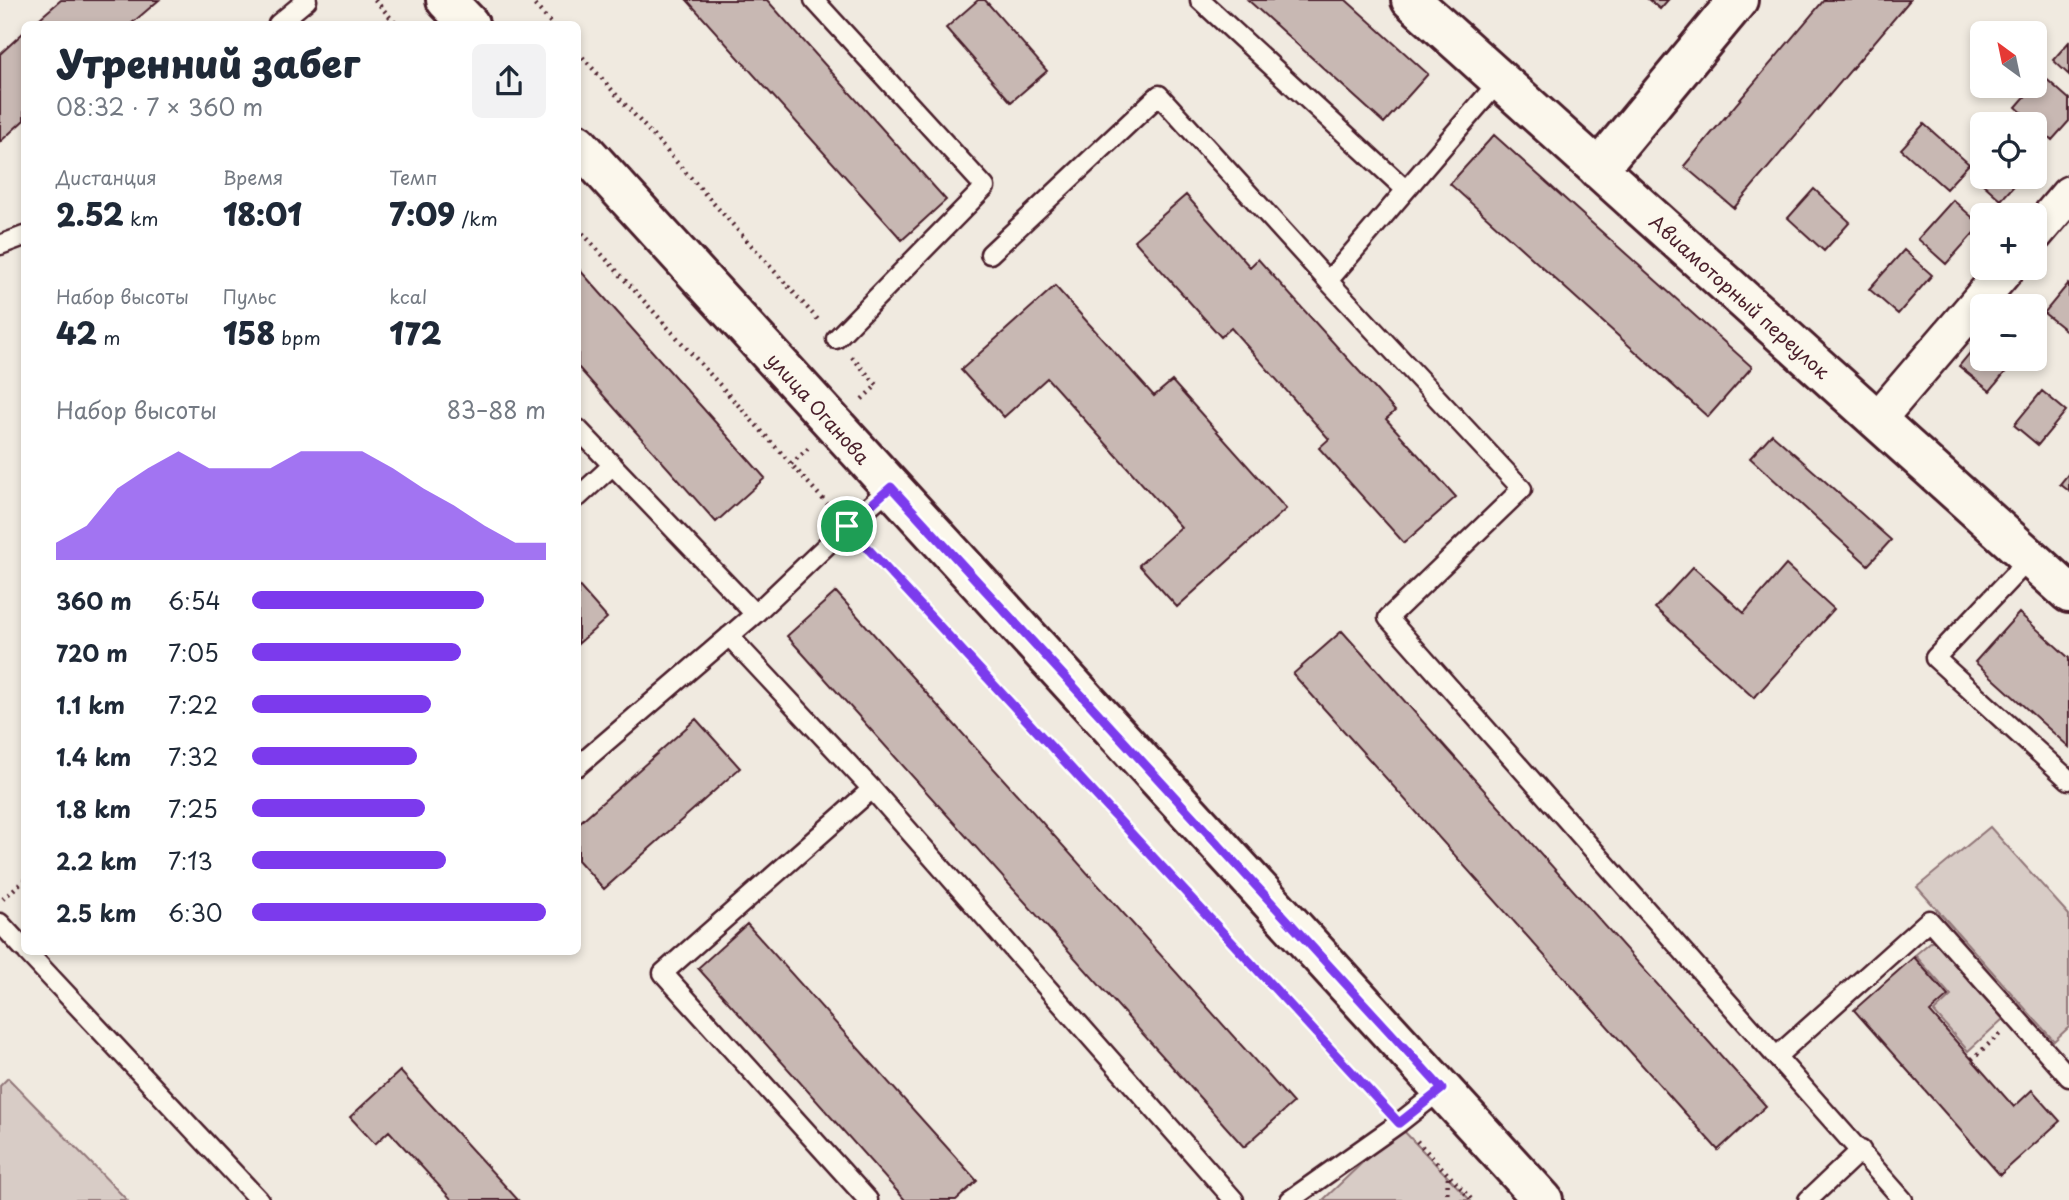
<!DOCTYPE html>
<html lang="ru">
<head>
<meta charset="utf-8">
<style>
  body { margin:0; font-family:"Playpen Sans",sans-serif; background:#f2f2f3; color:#1f2937; height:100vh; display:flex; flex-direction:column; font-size:26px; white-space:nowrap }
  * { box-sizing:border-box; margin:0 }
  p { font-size:23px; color:#747a83 }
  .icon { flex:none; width:38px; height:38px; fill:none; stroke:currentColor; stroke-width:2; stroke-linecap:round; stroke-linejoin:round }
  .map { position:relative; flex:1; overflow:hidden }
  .panel { position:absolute; left:21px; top:21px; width:560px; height:934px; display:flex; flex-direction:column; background:#fff; border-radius:10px; box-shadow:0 4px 10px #0003 }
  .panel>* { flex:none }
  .needle { width:46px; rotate:327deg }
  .tools { position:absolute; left:1970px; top:21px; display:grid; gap:14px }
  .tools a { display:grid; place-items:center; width:77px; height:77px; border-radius:10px; background:#fff; box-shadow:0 4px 10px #0003; font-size:35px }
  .pin { position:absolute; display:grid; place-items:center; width:60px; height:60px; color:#fff; margin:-30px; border:4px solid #fff; border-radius:50%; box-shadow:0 2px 7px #0007 }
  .round { display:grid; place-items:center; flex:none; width:74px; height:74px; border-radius:10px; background:#f2f2f3 }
  .summary { display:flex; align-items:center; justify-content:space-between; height:119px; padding:0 35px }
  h1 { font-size:38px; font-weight:800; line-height:52px }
  .stats { display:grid; grid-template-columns:repeat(3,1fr); gap:10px; height:119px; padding:7px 35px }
  .stats div { display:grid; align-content:center }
  .stats b { font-size:30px; font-weight:800 }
  .stats small { font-size:19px; font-weight:400 }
  .stats p { font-size:19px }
  .chart { height:196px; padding:14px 35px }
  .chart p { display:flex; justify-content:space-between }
  .chart svg { width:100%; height:126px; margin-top:7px; fill:#7c3aed; opacity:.7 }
  ul { padding:0 35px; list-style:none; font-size:23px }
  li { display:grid; grid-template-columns:112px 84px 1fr; align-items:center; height:52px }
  li i { height:18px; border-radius:9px; background:#7c3aed }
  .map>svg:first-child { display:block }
</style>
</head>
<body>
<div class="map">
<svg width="2069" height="1200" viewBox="0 0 2069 1200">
  <rect width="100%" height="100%" fill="#f0eae0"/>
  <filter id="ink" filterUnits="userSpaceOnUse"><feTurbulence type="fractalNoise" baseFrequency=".0143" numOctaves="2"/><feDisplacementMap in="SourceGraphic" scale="14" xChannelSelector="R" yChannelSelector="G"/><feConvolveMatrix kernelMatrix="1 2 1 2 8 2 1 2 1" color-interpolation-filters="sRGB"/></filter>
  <g filter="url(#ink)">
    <path fill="#d8ccc6" stroke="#917678" stroke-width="2" d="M1990,827L2069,915V1027L2054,1041L1917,887Z
      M1933,940L2003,1019L1968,1051L1934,1012L1951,996L1915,955Z
      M8,1078L127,1200H0V1086Z
      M1400,1127L1470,1200H1323Z"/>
    <path fill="#c8b8b3" stroke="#4a1f2b" stroke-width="2" d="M61,0H159L131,24H33Z
      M687,0H767L946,200L902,240Z
      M978,0H985L1047,71L1011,102L946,28Z
      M1248,0H1346L1428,74L1384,123Z
      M1649,0H1668L1660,9Z
      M1824,0H1910L1734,208L1684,166Z
      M24,32V120L0,142V54Z
      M2069,42V75L2053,60Z
      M2043,76L2069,99V121L2052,140L2016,107Z
      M1924,124L1969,164L1946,189L1901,149Z
      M1494,135L1752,367L1708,417L1450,184Z
      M1983,164V177H2022L2001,200L1973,175Z
      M1814,189L1850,222L1824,251L1788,218Z
      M1186,195L1250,267L1258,259L1395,411L1386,419L1456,497L1404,543L1319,448L1329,439L1231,328L1221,337L1134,240Z
      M1953,200L1981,225L1946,264L1918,239Z
      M1904,250L1932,275L1898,314L1869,289Z
      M578,268L765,478L716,522L578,367Z
      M2068,284L2069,285V333L2044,313Z
      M1055,286L1154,396L1172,381L1286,509L1177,607L1139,565L1181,527L1047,378L1004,417L961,370Z
      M1983,337V359H2016L1990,391L1959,366Z
      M2042,391L2066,411L2038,445L2014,425Z
      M1772,434L1891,540L1868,565L1750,458Z
      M2069,473V491L2060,484Z
      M1786,565L1834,609L1754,698L1655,608L1693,567L1744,613Z
      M578,585L607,618L578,644Z
      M836,592L1293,1103L1244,1147L787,636Z
      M2019,613L2069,658V747L1975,662Z
      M1342,631L1766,1106L1718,1150L1293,674Z
      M696,719L740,768L604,889L578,860V824Z
      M747,924L977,1181L956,1200H905L698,968Z
      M1914,957L1948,996L1930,1012L2014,1107L2032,1090L2060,1121L2000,1175L1854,1010Z
      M400,1071L518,1200H452L389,1131L375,1144L350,1117Z"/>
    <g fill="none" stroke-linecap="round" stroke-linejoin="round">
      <g stroke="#4a1f2b" stroke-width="23">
        <path id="lane" d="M814,0L985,187L836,339
          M1200,0L1406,190
          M278,24L307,0
          M1500,80L1328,281L1522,489L1388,618L1903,1200
          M0,245L24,236
          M990,254L1159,95L1328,281
          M578,429L755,614
          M578,497L613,465
          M2030,558L1935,658L2069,780
          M729,636L872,789L1234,1200
          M578,766L755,614L847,526L891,487
          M0,923L24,949
          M27,952L259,1200
          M1777,1056L1929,920L2069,1077
          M868,1200L663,973L872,789
          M1290,1200L1399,1123L1442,1089
          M1808,1200L1861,1150"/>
      </g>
      <g stroke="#4a1f2b" stroke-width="40">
        <path id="street" d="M2035,234L2069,194
          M1877,420L2007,268"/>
      </g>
      <g stroke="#4a1f2b" stroke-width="44">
        <path id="secondary" d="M446,0L469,24
          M1411,0L2069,593
          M578,144L1543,1200
          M1598,169L1738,0"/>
      </g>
      <path stroke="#4a1f2b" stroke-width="4.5" stroke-dasharray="2 5" stroke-linecap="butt" d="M375,0L396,24
        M530,0L552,24
        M578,52L820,322
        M578,228L831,508
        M852,357L877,385L860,401
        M791,464L810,447
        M863,543L1382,1104
        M3,899L24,880
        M1972,1059L2000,1034
        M1417,1141L1472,1200
        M1447,1200L1448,1175"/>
      <use href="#lane" stroke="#fbf7ec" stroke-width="18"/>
      <use href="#street" stroke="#fbf7ec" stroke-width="35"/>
      <use href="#secondary" stroke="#fbf7ec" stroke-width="38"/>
    </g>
  </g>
  <g fill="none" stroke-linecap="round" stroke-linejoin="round" filter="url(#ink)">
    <g stroke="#fff" stroke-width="14">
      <path id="route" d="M891,487L1442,1089L1399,1123L847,526Z"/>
    </g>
    <use href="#route" stroke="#7c3aed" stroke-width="9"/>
  </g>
  <g text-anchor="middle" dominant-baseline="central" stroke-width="7" stroke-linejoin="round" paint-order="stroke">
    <g font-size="19" fill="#4a1f2b" stroke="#fbf7ec">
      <text transform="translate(1740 296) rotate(42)">Авиамоторный переулок</text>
      <text transform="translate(819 408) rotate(48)">улица Оганова</text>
    </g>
  </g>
</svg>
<div class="tools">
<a><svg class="needle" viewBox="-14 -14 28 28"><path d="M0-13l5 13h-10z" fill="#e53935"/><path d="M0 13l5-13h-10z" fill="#747a83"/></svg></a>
<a><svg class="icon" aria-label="locate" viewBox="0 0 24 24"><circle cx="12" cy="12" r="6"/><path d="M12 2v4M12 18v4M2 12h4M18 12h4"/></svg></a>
<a>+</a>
<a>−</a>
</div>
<div class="pin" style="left:847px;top:526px;background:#1e9e55"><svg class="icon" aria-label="arrive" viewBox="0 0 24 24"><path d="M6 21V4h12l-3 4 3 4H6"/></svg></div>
<section class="panel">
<div class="summary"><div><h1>Утренний забег</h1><p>08:32 · 7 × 360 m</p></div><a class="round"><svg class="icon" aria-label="share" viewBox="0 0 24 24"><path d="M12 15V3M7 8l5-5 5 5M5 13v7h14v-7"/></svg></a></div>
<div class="stats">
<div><p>Дистанция</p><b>2.52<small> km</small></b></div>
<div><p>Время</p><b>18:01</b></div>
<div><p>Темп</p><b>7:09<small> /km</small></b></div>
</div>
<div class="stats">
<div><p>Набор высоты</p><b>42<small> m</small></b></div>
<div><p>Пульс</p><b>158<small> bpm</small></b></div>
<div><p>kcal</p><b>172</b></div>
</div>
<div class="chart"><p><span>Набор высоты</span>83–88 m</p>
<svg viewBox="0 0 160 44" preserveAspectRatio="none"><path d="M0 44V38L10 32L20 19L30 12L40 6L50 12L60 12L70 12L80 6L90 6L100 6L110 12L120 19L130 25L140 32L150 38L160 38V44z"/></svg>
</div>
<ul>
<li><b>360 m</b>6:54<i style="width:79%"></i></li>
<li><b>720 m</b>7:05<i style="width:71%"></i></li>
<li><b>1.1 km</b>7:22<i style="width:61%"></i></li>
<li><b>1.4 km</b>7:32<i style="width:56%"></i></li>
<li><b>1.8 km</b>7:25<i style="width:59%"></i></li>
<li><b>2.2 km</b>7:13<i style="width:66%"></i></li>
<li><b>2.5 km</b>6:30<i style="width:100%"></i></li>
</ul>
</section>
</div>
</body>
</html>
